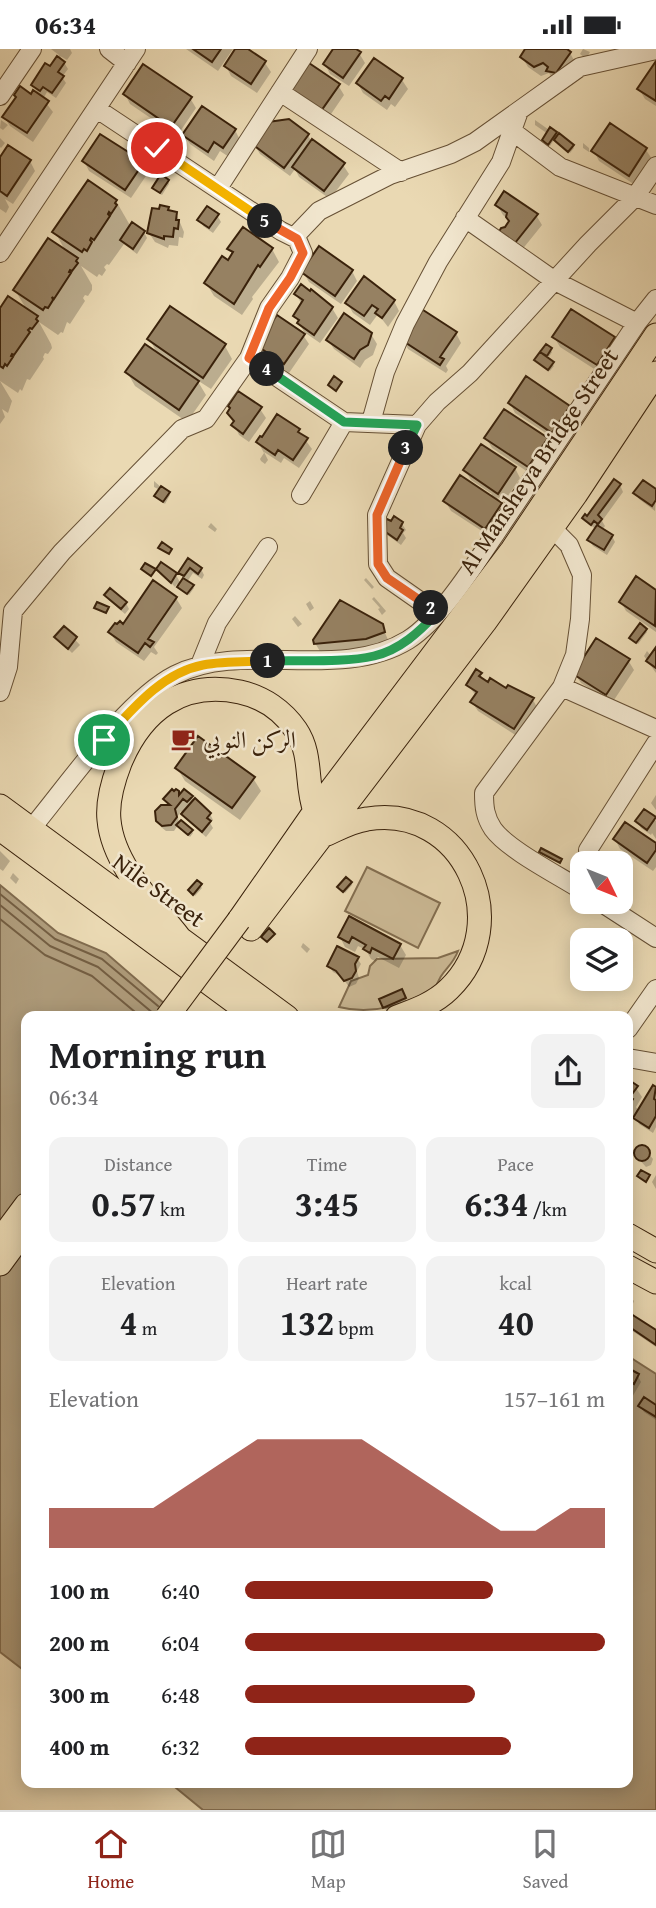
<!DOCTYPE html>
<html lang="en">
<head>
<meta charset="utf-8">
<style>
  body { margin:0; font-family:"Gentium Book Plus",Amiri,serif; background:#f2f2f2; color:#202124; height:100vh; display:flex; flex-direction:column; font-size:26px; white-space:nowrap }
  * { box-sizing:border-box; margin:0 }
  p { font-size:23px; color:#757577 }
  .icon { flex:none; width:38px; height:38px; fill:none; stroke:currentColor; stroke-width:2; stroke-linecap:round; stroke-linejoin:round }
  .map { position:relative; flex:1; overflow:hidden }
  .details { position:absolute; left:21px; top:962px; width:612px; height:777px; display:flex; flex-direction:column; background:#fff; border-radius:14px; box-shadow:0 4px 18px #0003 }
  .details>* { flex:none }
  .needle { width:46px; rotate:133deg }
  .buttons { position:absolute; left:570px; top:802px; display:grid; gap:14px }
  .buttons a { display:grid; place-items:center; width:63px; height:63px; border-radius:14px; background:#fff; box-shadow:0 4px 18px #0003; font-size:35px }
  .pin { position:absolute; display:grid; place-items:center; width:60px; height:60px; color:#fff; margin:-30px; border:4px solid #fff; border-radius:50%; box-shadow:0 2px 7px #0007 }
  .km { position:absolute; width:35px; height:35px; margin:-18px; border-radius:50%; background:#222; color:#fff; font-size:19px; line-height:35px; text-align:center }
  .round { display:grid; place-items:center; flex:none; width:74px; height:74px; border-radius:14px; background:#f2f2f2 }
  .summary { display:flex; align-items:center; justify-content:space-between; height:119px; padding:0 28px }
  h1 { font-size:38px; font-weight:700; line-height:52px }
  .metrics { display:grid; grid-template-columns:repeat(3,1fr); gap:10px; height:119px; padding:7px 28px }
  .metrics div { display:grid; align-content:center; border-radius:14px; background:#f2f2f2; text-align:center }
  .metrics b { font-size:35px; font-weight:700 }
  .metrics small { font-size:19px; font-weight:400 }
  .metrics p { font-size:19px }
  .chart { height:196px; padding:14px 28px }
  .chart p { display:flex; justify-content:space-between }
  .chart svg { width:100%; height:126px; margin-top:7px; fill:#8f2418; opacity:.7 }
  ul { padding:0 28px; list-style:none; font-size:23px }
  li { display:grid; grid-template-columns:112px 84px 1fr; align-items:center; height:52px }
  li i { height:18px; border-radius:9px; background:#8f2418 }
  .status { display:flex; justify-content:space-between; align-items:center; height:49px; padding:0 35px; background:#fff; direction:ltr }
  .status svg { height:19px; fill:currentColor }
  .tab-bar { display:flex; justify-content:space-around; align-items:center; height:98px; border-top:2px solid #e0e0e0; background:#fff; font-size:19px; color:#757577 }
  .tab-bar a { display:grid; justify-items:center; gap:4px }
  .tab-bar .current { color:#8f2418 }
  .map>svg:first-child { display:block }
</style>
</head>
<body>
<div class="status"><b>06:34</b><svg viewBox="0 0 49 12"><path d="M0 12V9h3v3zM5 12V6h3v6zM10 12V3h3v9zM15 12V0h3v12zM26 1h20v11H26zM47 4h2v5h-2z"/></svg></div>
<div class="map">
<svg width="656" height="1761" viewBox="0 0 656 1761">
  <rect width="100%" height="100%" fill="#ead9b3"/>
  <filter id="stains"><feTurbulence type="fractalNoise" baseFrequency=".00286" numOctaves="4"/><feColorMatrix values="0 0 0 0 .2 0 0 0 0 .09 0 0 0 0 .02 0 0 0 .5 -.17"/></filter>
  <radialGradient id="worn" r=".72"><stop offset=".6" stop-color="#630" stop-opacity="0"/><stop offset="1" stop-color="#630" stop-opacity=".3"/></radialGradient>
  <path fill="#ccba96" stroke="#836e50" stroke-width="2" d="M367,818L440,854L418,899L345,862Z
    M458,902C451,920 441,920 435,941C403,955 374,967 339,958L351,932L368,926L370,917L377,910L438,909Z"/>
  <path fill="#ae9b7a" stroke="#806b4e" stroke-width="2" d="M0,836L58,884L106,904L180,968H26V1623L0,1603Z
    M628,1307L656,1325V1761H203L170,1734H628Z"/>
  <path fill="#0003" d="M51,0H70L72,4L67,11L60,7L68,20L62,28L66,34L56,49L47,43L43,50L53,63L33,93L10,77L4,68L31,47L40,48L33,36L50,20L59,6Z
    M186,0H233L218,22Z
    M237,0H245L265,14L271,23L257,44L231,27L226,17Z
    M335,0H353L359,4L365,14L349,37L330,25L325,15Z
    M528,0H564L570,4L575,13L553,31L549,24L541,27L528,18L522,8Z
    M583,0L590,3L586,10L580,5Z
    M374,11L402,31L408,40L395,58L391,55L387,61L363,44L358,35Z
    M656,15V57L645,50L639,40Z
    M338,36L344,46L327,71L298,51Z
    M125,45L190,49L196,59L177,87L130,55Z
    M1,71L8,76L3,81L0,79Z
    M535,71L572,97L574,99L570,104L555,89L550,97L545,94L544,92L548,85L535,76Z
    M611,77L646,101L652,110L635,136L599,112L594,102Z
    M235,81L240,91L229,108L220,102L214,112L190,95L184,86Z
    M308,86L311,92L343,116L349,125L330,150L299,128L295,120L290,127L260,105L254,95Z
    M0,89L5,94L1,99L0,98Z
    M583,94L589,99V103L583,99Z
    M0,111L30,112L35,122L13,155L5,150L9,158L6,164L0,160Z
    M84,112L142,115L148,124L131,149L89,122Z
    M168,132L169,135L162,146L155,141L154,139Z
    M116,152L131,178L144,183L147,189L137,205L124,195L109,216L107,215L104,218L106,221L102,227L99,225L97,228L81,217L92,236V241L88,247L85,246L83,249L85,252L70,275L67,273L63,284L61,283L58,286L39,273L51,295L52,299L48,305L45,304L43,308L44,310L30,331L27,330L22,342L20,340L18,344L0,332L12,352L8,364L2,360L5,368L0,375V263H28L15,241L66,203L55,183Z
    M497,156L536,166L542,176L521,202L506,180L511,173L503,166Z
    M153,160H168L170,163L176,164L184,183L183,189L179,188L178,197L169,196L168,199L155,193L149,184Z
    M217,166L221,173L213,184L203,177L200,171Z
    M230,200H272L279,213L252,248L253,250L242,266L214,247L206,234L233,206Z
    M352,222L357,232L341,255L309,233L303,223Z
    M296,245L332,259L338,269L320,294L304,283L295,267L301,254Z
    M394,252L399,262L388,278L378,265L370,276L353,264L347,254Z
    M456,284L461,294L446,317L448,321L446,324L408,300L402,290Z
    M371,285L377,295L373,306L365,311L360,319L334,300L328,291Z
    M303,286L309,295L289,324L264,306L258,296Z
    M554,288L613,289L619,299L602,325L560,298Z
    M150,291L225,297L232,310L211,340L197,331L206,346L187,373L135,337L127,323L158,306Z
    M546,297L552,303L547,311L554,317L550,322L536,311Z
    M510,354L569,358L575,368L558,392L515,364Z
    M260,360L266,369L249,393L239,386L229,364Z
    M298,381L312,400L299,419L284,409L281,414L264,403L268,411L265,415L261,412L260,410L264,404L258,393Z
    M486,389L546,390L552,400L534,427L492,399Z
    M515,419L520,429L504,453L497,448L506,465L491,488L451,462L445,452L490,448L492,445L471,431L465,421Z
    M154,432L170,446L165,455L156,447L160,441L154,438Z
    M620,436L623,443L602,472L605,477L602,481L612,487L615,493L607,506L593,497L589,491L596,481L584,469H588Z
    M656,442L655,462L639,450L635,444Z
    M211,474L217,480L215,483L208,478Z
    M402,475L406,481L403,484L406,489L401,496L386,485L382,479Z
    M189,512L201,520L204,526L202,530L193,524L187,533L194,539L189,546L180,541L177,535L175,538L158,520L161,515L176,526L181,535L184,531L180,524Z
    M366,529L374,538L372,540L364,531Z
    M636,530L656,543V583L626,562L621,553Z
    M106,546L126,554L129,560L125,565L110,552Z
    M374,548L386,562L382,566L378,560L380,559L372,550Z
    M176,549L182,559L154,598L158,604L156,606L151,603L144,612L116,593L110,583Z
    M310,552L314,559L310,562L306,555Z
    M295,567L302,575L298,578L292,570Z
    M382,577L389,593L372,600L321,604L315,594Z
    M64,579L80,596L72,604L56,588Z
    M645,581L647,583L638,595L632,591Z
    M656,601V624L644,607L647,602L652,608Z
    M628,611L634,621L612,654L581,634L575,625Z
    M480,625L485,633L533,651L538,660L520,689L478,662L472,653L476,647L468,636Z
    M177,719L253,729L261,742L240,771L185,732Z
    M178,743L180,747L191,748L210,765L213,771L210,774L213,779L206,788L187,771L181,762L178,767L179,775L191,782L193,784L190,788L178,776L174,782H166L161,778L157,771L170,758L165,750Z
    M656,746V761L651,754Z
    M654,770L656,772V790L652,784L651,786L641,779L637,772Z
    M615,790L656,796V818L653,822L620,800Z
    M0,802L10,812L3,822L0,820Z
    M13,824L19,830L16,835L10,829Z
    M197,833L202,839L195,847L192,844Z
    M351,834L352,836L345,844L341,840Z
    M350,869L400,896L406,906L399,919L378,908L375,912L371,910L366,901L358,897L355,903L345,898L340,888Z
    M303,894L310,900L307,904L301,898Z
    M357,909L361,915L357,922L359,929L356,935L349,938L342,928L333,923L329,917Z
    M405,948L408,956L388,964L384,958Z
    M629,1034L636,1039L642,1048L636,1058L639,1063L654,1039L656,1040V1078L653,1084L639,1075L636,1068L631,1065L628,1069Z
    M643,1098L653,1110L651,1116L646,1118L637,1108L636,1102Z
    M656,1126V1140L652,1133Z
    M628,1245L634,1252L629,1265L656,1284V1298L628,1279Z
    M628,1321L638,1327L641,1333L631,1350L628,1348Z
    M640,1357L656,1358V1371L644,1363Z"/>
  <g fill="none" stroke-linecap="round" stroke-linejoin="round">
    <path stroke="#745e42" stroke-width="2" d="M0,845L55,890L102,910L158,957
      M0,856L50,897L98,918L154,965
      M0,870L45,906L92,927L141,968"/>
  </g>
  <path fill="#968162" stroke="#3a220b" stroke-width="2" d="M193,0H221L212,13Z
    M235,0H248L266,12L251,35L224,17Z
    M333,0H356L361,3L343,29L323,15Z
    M525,0H567L571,3L556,24L546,22L548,18L543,14L534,18L520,8Z
    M57,7L65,13L58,23L64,27L52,44L43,38L40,42L31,36L45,14L50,17Z
    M374,9L403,29L389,50L385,47L381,52L356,34Z
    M656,12V52L637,40Z
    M309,14L340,35L321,62L290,41Z
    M143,15L192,48L171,78L123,45Z
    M20,37L31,45L33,41L49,52L27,84L2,68L16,48L14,46Z
    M202,57L236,80L223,99L214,93L208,103L182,86Z
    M289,70L309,85L284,119L252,95L268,73Z
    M610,74L647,99L629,127L591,102Z
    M550,78L557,83L548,96L542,91Z
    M559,84L574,96L568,103L554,91Z
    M100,85L144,113L125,141L82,112Z
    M312,90L345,114L324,142L292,118Z
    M8,96L31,111L7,147L0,142V108Z
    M161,125L169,131L160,144L152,139Z
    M88,131L117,151L115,154L117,156L111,165L109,163L108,165L110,167L94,191L91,189L90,191L92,193L87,202L84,200L82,203L52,183Z
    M504,142L538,165L515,194L499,183L501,179L505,178L509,172L506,168L507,164L495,156Z
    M160,156L169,158L168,161L177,163L176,171H179L178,180L174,179L173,188L164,187V190L147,184L152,159L159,160Z
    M207,157L219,165L209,179L197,171Z
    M132,173L145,182L133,200L120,191Z
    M243,178L273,199L260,218L258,216L234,255L204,234L222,207L228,211L233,203L227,200Z
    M48,189L78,209L76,212L78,214L72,222L70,221L69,223L71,224L54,250L52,248L53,251L48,259L45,258L43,261L13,241Z
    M319,197L353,221L335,247L301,223Z
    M364,227L395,251L382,269L375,264L378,260L372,256L364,267L345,254Z
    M301,235L310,242L311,240L333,258L314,286L297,274L299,271L293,267L303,251L294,245Z
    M8,247L38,267L36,270L38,272L32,280L30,279L28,281L30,283L14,306L12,305L11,307L13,308L7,317L5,315L3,319L0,317V259Z
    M170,257L226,295L203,329L147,290Z
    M420,259L457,283L440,308L444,310L440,316L400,290Z
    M571,260L615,288L597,316L552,288Z
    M344,264L372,284L368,296L360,301L354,310L326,291Z
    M277,266L305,285L284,315L256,296Z
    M145,295L199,332L179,361L125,323Z
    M546,295L552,299L547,307L540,303Z
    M540,303L554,313L548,321L534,311Z
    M334,327L342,333L336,342L328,336Z
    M526,327L570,357L552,384L508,354Z
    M238,342L262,358L243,385L231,376L234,372L227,364L230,359L228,357Z
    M504,360L548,389L528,418L484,389Z
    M277,365L300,380L298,383L308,389L293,411L278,401L275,406L256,393L260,387L262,388Z
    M481,395L516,418L498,445L463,421Z
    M460,426L502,454L485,480L443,452Z
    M614,430L621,435L598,466L602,470L598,475L594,472L591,476L582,469L585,465L587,467Z
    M643,431L656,440V451L652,457L633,444Z
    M161,437L170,443L163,453L154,447Z
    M394,467L403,473L400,479L403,481L397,491L380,479L387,470L391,472Z
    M597,476L613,486L604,501L587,491Z
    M162,493L172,500L169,505L158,499Z
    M188,509L202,519L198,525L190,519L184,527L178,524Z
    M161,513L177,524L171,534L156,520Z
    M145,514L156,520L151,527L141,520Z
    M636,527L656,541L655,577L619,553Z
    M183,529L194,536L187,545L177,538Z
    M153,531L177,548L148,590L154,593L150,598L145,594L138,604L108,583L115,574L117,575L120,572L123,575Z
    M110,539L127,553L121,560L104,546Z
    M340,551L383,575L385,583L366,590L314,595L313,591Z
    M97,553L109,558L106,564L94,559Z
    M640,574L647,580L636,594L629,589Z
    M64,577L77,588L68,600L54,588Z
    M596,589L630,610L606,646L573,625Z
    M656,598V619L646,612Z
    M476,620L482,624L479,627L488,633L490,629L506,639L508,636L534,649L514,680L470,653L477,643L466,636Z
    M198,687L255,728L232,759L175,719Z
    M172,740L174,742L176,740L179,742V746L184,740L193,747L187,753L183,750L175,760L177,768L171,776L162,777L156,772L155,762L161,756H170L163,750Z
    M195,749L211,764L207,769L211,772L202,783L181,765Z
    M644,760L656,768L647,781L635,772Z
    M181,771L193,781L188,786L176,776Z
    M625,773L656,794V801L647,814L613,790Z
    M541,799L562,810L560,814L539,803Z
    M346,828L352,833L343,843L337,838Z
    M197,831L202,835L193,846L188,841Z
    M349,867L401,895L393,910L372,899L370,904L363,900L366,896L352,888L349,894L338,888Z
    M269,879L275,885L267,893L261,888Z
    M337,897L359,908L355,915L356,922L352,929L344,932L336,922L327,917Z
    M402,940L406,949L383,959L379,950Z
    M629,1031L638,1037L630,1048L633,1050L628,1058Z
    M653,1036L656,1038L654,1050L656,1051V1067L649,1079L633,1069Z
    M634 1104a8 8 0 1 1 16 0a8 8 0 1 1-16 0Z
    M641,1121L650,1126L646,1133L637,1127Z
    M628,1263L656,1281V1296L628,1277Z
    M628,1319L639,1325L634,1335L628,1331Z
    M644,1348L656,1356V1368L638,1357Z"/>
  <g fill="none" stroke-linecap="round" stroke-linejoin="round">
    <g stroke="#665035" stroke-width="20">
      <path id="minor" d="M109,0L127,14
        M280,43L401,123
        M0,47L32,0
        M512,82L560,118L656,156
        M218,139L308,0
        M465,169L555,232L637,274
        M297,190L298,184L319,162L390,126L451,105L475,93L580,18L656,1
        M0,204L136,0
        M249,309L344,373L417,376
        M371,373L385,323L405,275L438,213L501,113L519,62
        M301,446L344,373
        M552,479L569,496L582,526L580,570L575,606L562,638L656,680
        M437,564L387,529L378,515L377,466L417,376L437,353L470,324L588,195L635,148L656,117
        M200,616L217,574L268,498
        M562,638L484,744C484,758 485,768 493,780C508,801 560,827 583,842
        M0,643L8,618L13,562L62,503L182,380L206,370L249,309L269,259L290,229L303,204L297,190L281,182L97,60
        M31,780C67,737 126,651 175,626C243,591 340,633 408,591C443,569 480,507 504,472C548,406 593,340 637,274L656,250
        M588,801L656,694
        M599,852L656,889
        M628,980L656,940
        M628,1009L656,1014"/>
    </g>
    <g stroke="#3a220b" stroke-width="25">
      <path id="major" d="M0,757L287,968
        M0,780L255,968
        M327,785C340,779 352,772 367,770C463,754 517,874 449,940C435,954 416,961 397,968
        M239,871L315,762L512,501L656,286
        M251,880L485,573L576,445L656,324
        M179,888C153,855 113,816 109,771C107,752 113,732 120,714C142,661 182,631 240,643C263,648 283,662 296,681C313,706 305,735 315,762
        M628,1186L656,1202
        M0,1191L26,1156
        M0,1215L25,1181
        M628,1218L656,1233"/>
    </g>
    <use href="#minor" stroke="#f1e6ce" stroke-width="18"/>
    <use href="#major" stroke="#ead9b3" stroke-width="23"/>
    <g stroke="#3a220b" stroke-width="25" stroke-linecap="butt">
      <path id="major-bridge" d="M167,968L239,871"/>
    </g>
    <use href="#major-bridge" stroke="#ead9b3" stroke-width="23"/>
  </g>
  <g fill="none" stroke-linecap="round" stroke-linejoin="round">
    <g stroke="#fff" stroke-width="14">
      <path id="split-1" d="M104,691C131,662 161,624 203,616C224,612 246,613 268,612"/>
    </g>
    <g stroke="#fff" stroke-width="14">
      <path id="split-2" d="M268,612C299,611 345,614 374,607C400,601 419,583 437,564L431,559"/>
    </g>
    <g stroke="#fff" stroke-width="14">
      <path id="split-3" d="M406,399L377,466L378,515L387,529L431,559"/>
    </g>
    <g stroke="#fff" stroke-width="14">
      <path id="split-4" d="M267,320L344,373L417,376L406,399"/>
    </g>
    <g stroke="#fff" stroke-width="14">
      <path id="split-5" d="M265,172L297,190L303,204L290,229L269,259L249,309L267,320"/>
    </g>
    <g stroke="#fff" stroke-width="14">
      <path id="split-6" d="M157,99L265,172"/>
    </g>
    <use href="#split-1" stroke="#f5b400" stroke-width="9"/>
    <use href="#split-2" stroke="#22a559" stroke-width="9"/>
    <use href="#split-3" stroke="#f0652b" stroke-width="9"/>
    <use href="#split-4" stroke="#22a559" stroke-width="9"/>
    <use href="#split-5" stroke="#f0652b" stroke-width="9"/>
    <use href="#split-6" stroke="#f5b400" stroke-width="9"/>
  </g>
  <defs>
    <g id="cafe-bare" transform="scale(1.89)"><path d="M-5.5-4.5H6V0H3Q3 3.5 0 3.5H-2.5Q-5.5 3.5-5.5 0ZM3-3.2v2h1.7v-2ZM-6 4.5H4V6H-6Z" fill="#8f2418" stroke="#f1e6ce" stroke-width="2.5" paint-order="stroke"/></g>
  </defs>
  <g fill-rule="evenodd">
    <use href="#cafe-bare" x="183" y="690"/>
  </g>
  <g text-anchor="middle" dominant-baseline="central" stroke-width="5" stroke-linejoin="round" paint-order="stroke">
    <g font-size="24" fill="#3a220b" stroke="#f1e6ce">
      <text transform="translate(538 412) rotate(-56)">Al Mansheya Bridge Street</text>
      <text transform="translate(159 841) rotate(36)">Nile Street</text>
    </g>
    <g font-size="24" fill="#3a220b" stroke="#f1e6ce" text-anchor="start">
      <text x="203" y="690">الركن النوبي</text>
    </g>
  </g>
  <rect width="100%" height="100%" filter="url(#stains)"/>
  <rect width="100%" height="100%" fill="url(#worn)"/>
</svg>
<div class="buttons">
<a><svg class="needle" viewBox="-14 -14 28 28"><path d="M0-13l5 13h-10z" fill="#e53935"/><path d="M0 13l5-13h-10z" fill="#757577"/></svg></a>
<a><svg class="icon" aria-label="layers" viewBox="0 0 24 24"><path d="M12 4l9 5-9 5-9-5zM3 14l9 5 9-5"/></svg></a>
</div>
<div class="pin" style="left:104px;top:691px;background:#1e9e55"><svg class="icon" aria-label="arrive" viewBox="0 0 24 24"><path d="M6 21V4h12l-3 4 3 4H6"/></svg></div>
<div class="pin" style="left:157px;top:99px;background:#d93025"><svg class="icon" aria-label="check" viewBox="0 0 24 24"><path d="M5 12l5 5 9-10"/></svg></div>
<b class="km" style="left:268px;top:612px">1</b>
<b class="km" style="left:431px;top:559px">2</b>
<b class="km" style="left:406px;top:399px">3</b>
<b class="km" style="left:267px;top:320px">4</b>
<b class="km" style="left:265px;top:172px">5</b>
<section class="details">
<div class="summary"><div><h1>Morning run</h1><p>06:34</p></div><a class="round"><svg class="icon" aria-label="share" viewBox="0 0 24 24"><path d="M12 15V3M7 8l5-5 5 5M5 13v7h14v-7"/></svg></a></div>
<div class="metrics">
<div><p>Distance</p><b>0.57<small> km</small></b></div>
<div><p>Time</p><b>3:45</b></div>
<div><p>Pace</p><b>6:34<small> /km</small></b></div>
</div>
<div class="metrics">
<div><p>Elevation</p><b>4<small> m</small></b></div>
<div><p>Heart rate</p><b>132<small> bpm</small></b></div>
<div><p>kcal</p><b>40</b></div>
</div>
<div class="chart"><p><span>Elevation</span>157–161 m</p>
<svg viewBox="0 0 160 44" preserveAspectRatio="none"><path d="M0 44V30L10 30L20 30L30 30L40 22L50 14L60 6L70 6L80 6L90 6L100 14L110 22L120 30L130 38L140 38L150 30L160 30V44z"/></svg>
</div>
<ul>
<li><b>100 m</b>6:40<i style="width:69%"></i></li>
<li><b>200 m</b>6:04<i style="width:100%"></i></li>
<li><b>300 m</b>6:48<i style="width:64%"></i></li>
<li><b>400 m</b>6:32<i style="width:74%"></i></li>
</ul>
</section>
</div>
<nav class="tab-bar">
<a class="current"><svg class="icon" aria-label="home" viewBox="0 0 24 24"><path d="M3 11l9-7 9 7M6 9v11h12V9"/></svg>Home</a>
<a><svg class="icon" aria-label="map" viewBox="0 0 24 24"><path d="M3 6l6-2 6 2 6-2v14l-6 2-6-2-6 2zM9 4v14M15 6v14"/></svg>Map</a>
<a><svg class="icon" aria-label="saved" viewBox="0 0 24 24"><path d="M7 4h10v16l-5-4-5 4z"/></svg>Saved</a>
</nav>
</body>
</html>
